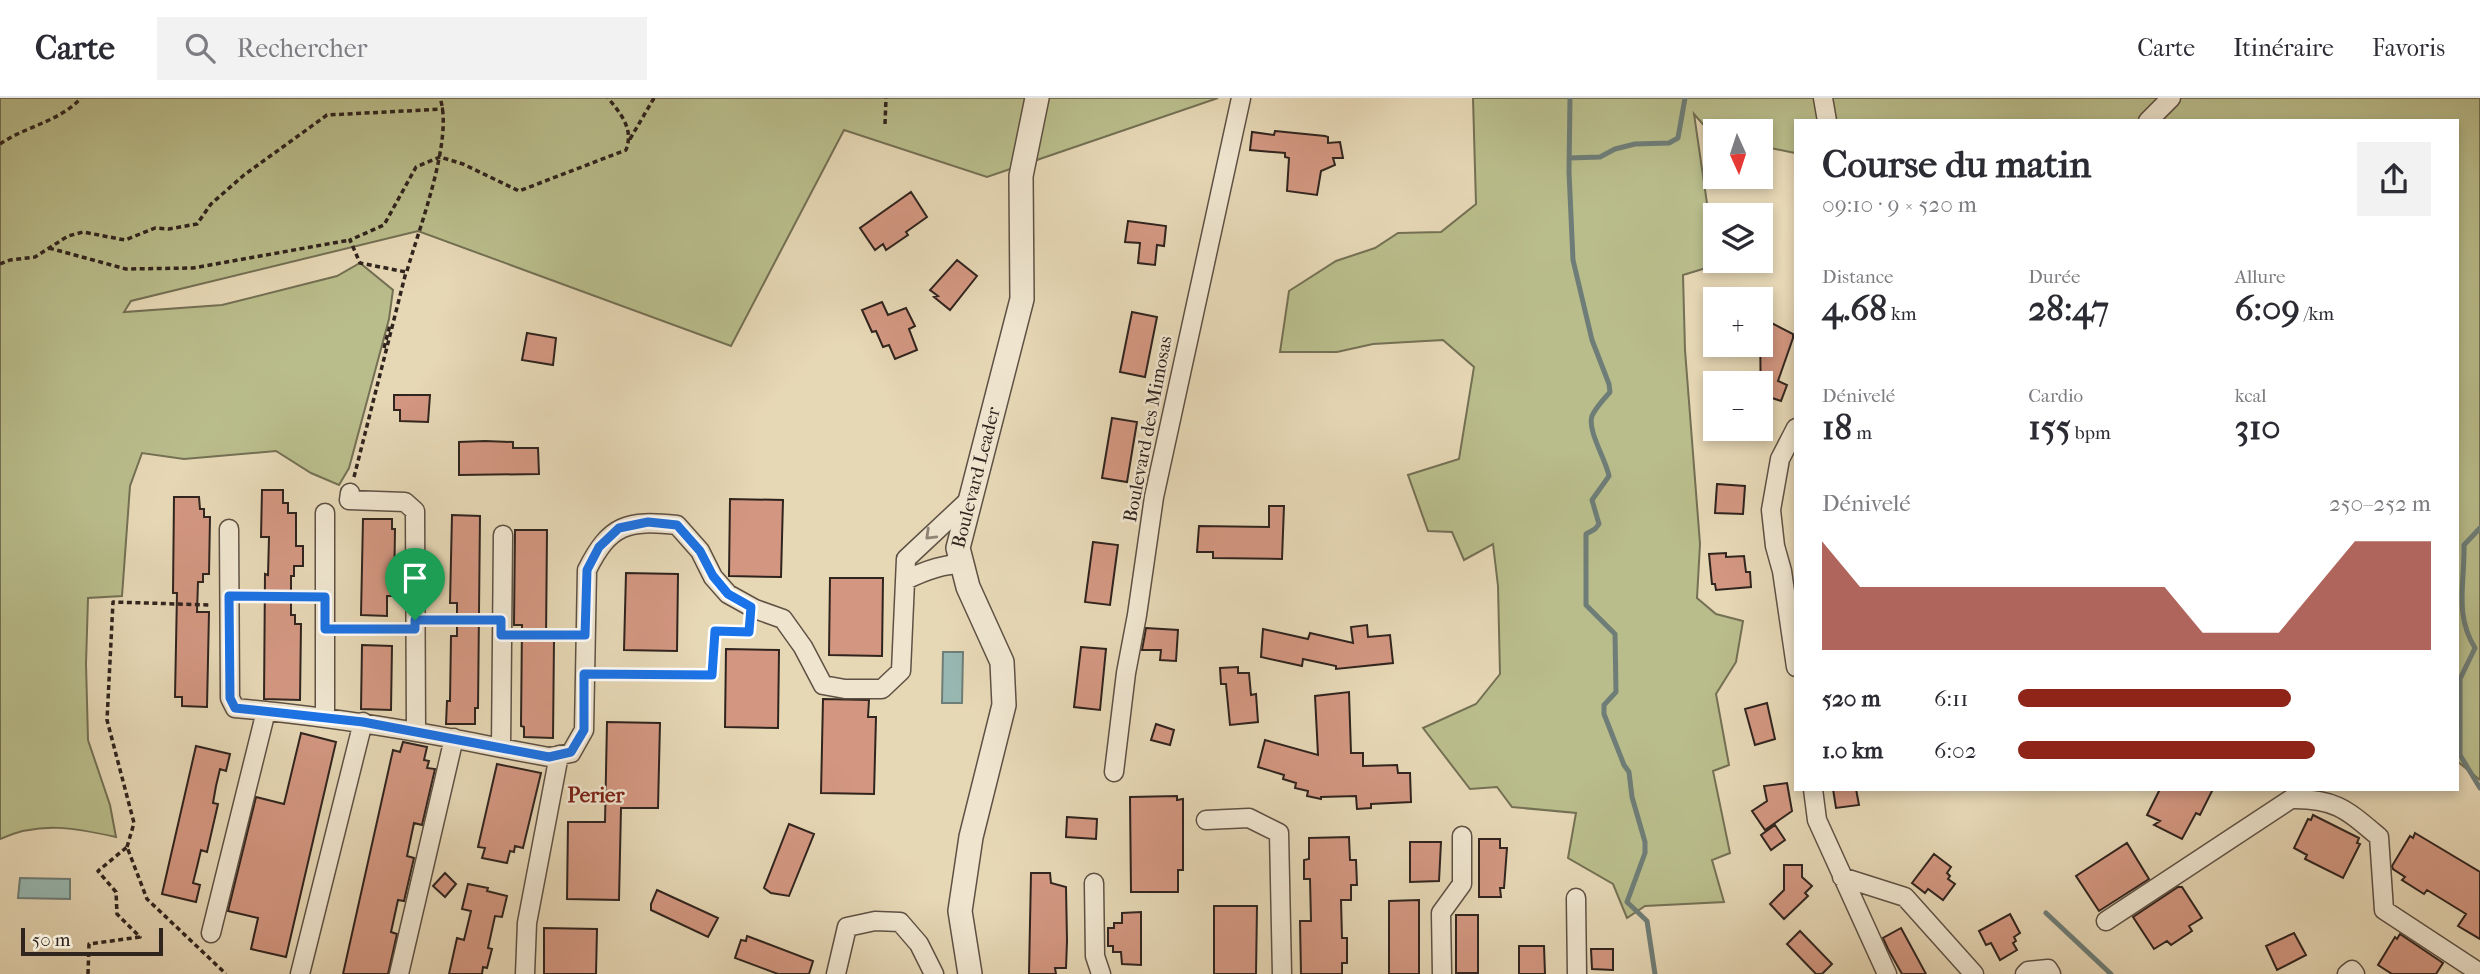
<!DOCTYPE html>
<html lang="fr">
<head>
<meta charset="utf-8">
<style>
  body { margin:0; font-family:"IM FELL French Canon",serif; background:#f2f2f3; color:#2b2b33; height:100vh; display:flex; flex-direction:column; font-size:26px; white-space:nowrap }
  * { box-sizing:border-box; margin:0 }
  p { font-size:23px; color:#7c7c81 }
  .icon { flex:none; width:38px; height:38px; fill:none; stroke:currentColor; stroke-width:2; stroke-linecap:round; stroke-linejoin:round }
  .map { position:relative; flex:1; overflow:hidden }
  .sheet { position:absolute; left:1794px; top:21px; width:665px; height:672px; display:flex; flex-direction:column; background:#fff; border-radius:0px; box-shadow:0 4px 10px #0003 }
  .sheet>* { flex:none }
  .needle { width:46px; rotate:177deg }
  .fabs { position:absolute; left:1703px; top:21px; display:grid; gap:14px }
  .fabs a { display:grid; place-items:center; width:70px; height:70px; border-radius:0px; background:#fff; box-shadow:0 4px 10px #0003; font-size:35px }
  .scale { position:absolute; left:21px; bottom:18px; width:142px; box-sizing:border-box; padding-left:7px; border:4px solid #30241e; border-top:0; font-size:19px; line-height:24px; white-space:nowrap; color:#30241e; -webkit-text-stroke:5px #efe5cf; paint-order:stroke }
  .pin { position:absolute; display:grid; place-items:center; width:60px; height:60px; color:#fff; margin:-72px -30px; border-radius:50% 50% 50% 0; rotate:-45deg; box-shadow:0 0 7px #0007 }
  .pin .icon { rotate:45deg }
  .round { display:grid; place-items:center; flex:none; width:74px; height:74px; border-radius:0px; background:#f2f2f3 }
  .overview { display:flex; align-items:center; justify-content:space-between; height:119px; padding:0 28px }
  h1 { font-size:38px; font-weight:700; line-height:52px }
  .metrics { display:grid; grid-template-columns:repeat(3,1fr); gap:10px; height:119px; padding:7px 28px }
  .metrics div { display:grid; align-content:center }
  .metrics b { font-size:35px; font-weight:700 }
  .metrics small { font-size:19px; font-weight:400 }
  .metrics p { font-size:19px }
  .chart { height:196px; padding:14px 28px }
  .chart p { display:flex; justify-content:space-between }
  .chart svg { width:100%; height:126px; margin-top:7px; fill:#8f2418; opacity:.7 }
  ul { padding:0 28px; list-style:none; font-size:23px }
  li { display:grid; grid-template-columns:112px 84px 1fr; align-items:center; height:52px }
  li i { height:18px; border-radius:9px; background:#8f2418 }
  header { display:flex; align-items:center; gap:42px; box-sizing:border-box; height:98px; padding:0 35px; background:#fff; border-bottom:2px solid #e1e1e2 }
  header strong { font-size:33px }
  nav { display:flex; gap:38px; margin-inline-start:auto; font-size:24px }
  .search { width:490px; height:63px; background:#f2f2f3; display:flex; align-items:center; gap:18px; box-sizing:border-box; padding:0 24px; border-radius:0px; color:#7c7c81; font-size:26px }
  .map>svg:first-child { display:block }
</style>
</head>
<body>
<header>
<strong>Carte</strong>
<div class="search"><svg class="icon" aria-label="search" viewBox="0 0 24 24"><circle cx="10" cy="10" r="6"/><path d="M15 15l6 6"/></svg>Rechercher</div>
<nav><a>Carte</a><a>Itinéraire</a><a>Favoris</a></nav>
</header>
<div class="map">
<svg width="2480" height="876" viewBox="0 0 2480 876">
  <rect width="100%" height="100%" fill="#e6d7b5"/>
  <filter id="stains"><feTurbulence type="fractalNoise" baseFrequency=".00286" numOctaves="4"/><feColorMatrix values="0 0 0 0 .2 0 0 0 0 .09 0 0 0 0 .02 0 0 0 .5 -.17"/></filter>
  <radialGradient id="worn" r=".72"><stop offset=".6" stop-color="#630" stop-opacity="0"/><stop offset="1" stop-color="#630" stop-opacity=".3"/></radialGradient>
  <path fill="#b9bd8b" stroke="#747054" stroke-width="2" d="M0,0H1218L987,79L844,32L731,248L418,133L131,203L124,214L222,207L337,178L360,165L393,192L389,221L349,370L339,387L311,375L276,353L184,361L142,355L130,388L122,498L88,500L86,566L88,642L110,707L116,739C75,730 40,723 0,741Z
    M1473,0H2480V682L2457,663V23H1796L1795,55L1761,48L1760,33H1715V40L1694,16L1716,167L1683,177L1685,252L1700,446L1697,500L1716,516L1743,523L1736,564L1716,596L1729,667L1713,673L1730,755L1712,762L1724,804L1645,808L1627,820L1613,786L1568,760L1576,715L1512,709L1497,689L1470,691L1423,630L1476,606L1500,576L1498,488L1493,446L1464,462L1452,434L1428,433L1408,377L1459,361L1474,269L1443,242L1373,246L1337,254H1280L1289,193L1336,163L1375,150L1398,135L1441,134L1476,106Z"/>
  <path fill="#97b8b2" stroke="#6e7d77" stroke-width="2" d="M943,554H963L962,605H942Z
    M20,780L70,781V801L18,800Z"/>
  <g fill="none" stroke-linecap="round" stroke-linejoin="round">
    <path stroke="#6e7d77" stroke-width="5" d="M1570,0L1569,74L1573,162L1592,242L1609,286L1610,294C1604,301 1596,309 1592,318C1587,332 1606,362 1609,378L1592,402L1599,426L1595,431L1586,436V507L1615,536L1616,594L1604,607V616L1624,667L1629,674L1632,699L1645,744V755L1627,804L1647,823L1655,876
      M1569,60L1600,59L1615,51L1635,46L1669,45L1678,40L1685,0
      M2480,430L2464,447C2465,485 2454,516 2475,550L2460,581V657L2480,690
      M2046,815L2111,876"/>
  </g>
  <path fill="#d39781" stroke="#30241e" stroke-width="2" d="M1275,33L1325,38L1328,39V45L1340,44L1343,60H1333L1335,67L1321,73L1317,97L1287,93L1289,60L1285,59V55L1250,52L1252,34L1274,37Z
    M911,94L927,119L906,134L908,137L886,152L883,146L875,152L860,130Z
    M1128,123L1166,128L1164,148L1157,147L1155,167L1138,165L1140,145L1125,144Z
    M957,162L977,178L950,212L934,199L938,198L930,192Z
    M882,204L888,217L906,210L915,228L909,231L917,252L895,261L889,247L883,249L876,233L872,234L862,212Z
    M1132,214L1157,219L1145,279L1120,274Z
    M1760,219L1793,236V240L1778,283L1787,287L1781,303L1772,300L1761,327Z
    M527,235L556,240L553,267L522,262Z
    M394,297H430L428,324L400,323V312H394Z
    M1112,320L1137,324L1127,384L1102,380Z
    M485,343L513,344V350H538L539,376L459,377V344Z
    M1717,386L1745,388L1743,416L1715,415Z
    M262,392H283V405H288V415H296V448H303V468H294V478H291V517H295V526H301L300,602L264,601L265,476L268,477L269,439H261Z
    M174,399H199L200,411H204V419H210L209,476H203V484H198L197,514H209L207,609L182,608V599H175L177,495H173Z
    M730,401L783,402L781,479L729,478Z
    M1269,408H1284L1282,461L1213,460V454H1197L1199,428L1269,429Z
    M452,417L480,418L478,610H475V626H446L447,603H450L451,538H457V505H450Z
    M363,421H392V431H395L394,498H387V518L361,517Z
    M515,432H547L546,542H554L553,640L524,639V629L521,628L522,527H514Z
    M1093,444L1118,447L1110,507L1085,504Z
    M1726,455V459L1744,458L1746,474H1750L1751,489L1716,492L1715,486H1712L1709,456Z
    M626,475L678,476L677,553L624,552Z
    M830,480H883L882,558L829,557Z
    M1367,527L1368,539L1390,537L1393,565L1336,571V568L1303,561L1302,568L1261,559L1263,531L1308,541L1310,535L1353,545L1351,529Z
    M1146,530L1178,532L1176,563L1160,562L1161,552H1142Z
    M362,547L392,548L391,612L361,611Z
    M1081,549L1106,551L1100,612L1074,609Z
    M726,551L779,552L778,630L725,629Z
    M1238,569V575H1249L1251,597L1256,596L1258,624L1230,627L1226,586H1221L1220,570Z
    M1349,594L1351,655H1363V668L1397,667L1398,675H1410L1411,704L1371,706V710L1357,711L1356,698L1321,699V701L1307,698L1308,693L1295,690L1296,685L1283,681L1284,677L1258,669L1265,642L1318,657L1315,598Z
    M823,601L869,602L868,619H876L874,696L821,695Z
    M1767,605L1775,641L1755,647L1745,611Z
    M607,624L660,625L658,710H621L619,802L567,801L568,724H605Z
    M1156,626L1174,632L1170,647L1151,642Z
    M301,635L336,644L286,859L251,851L258,820L228,813L256,699L284,706Z
    M403,644L427,649L424,662L429,663L427,670L435,671L422,727L414,725L407,758L414,760L404,803L398,802L391,834L397,836L388,876H343L393,652L400,654Z
    M196,648L230,656L226,673L220,671L216,688L213,705L218,706L207,754L201,752L197,769L193,785L200,787L196,804L162,796Z
    M497,666L541,675L523,750L515,748L514,754L510,753L507,765L482,760L485,750L478,749Z
    M1787,685L1792,713L1765,732L1752,713L1767,703L1764,688Z
    M1833,691H1856L1859,707L1836,710Z
    M2160,691H2213L2200,717L2196,715L2182,741L2154,727L2160,723L2147,717Z
    M1177,698V702L1183,701V772H1178V794H1131L1130,699Z
    M2313,717L2359,740L2357,745L2360,746L2343,780L2305,761L2307,757L2294,750L2308,721L2311,722Z
    M1067,719L1097,721L1096,741L1066,739Z
    M789,726L814,736L789,798L771,795L764,790Z
    M1775,727L1785,742L1771,752L1761,737Z
    M2415,735L2480,774V841L2458,828L2466,816L2427,792L2424,796L2402,782L2405,779L2393,771L2392,768L2410,738L2413,740Z
    M1349,739L1350,762H1356L1357,787H1351V802H1341L1342,840H1347V865H1342V876H1301L1300,823H1311L1310,781H1304V762L1309,761V740Z
    M1479,741H1500V750H1507L1504,790H1500L1501,799H1479Z
    M1410,744H1441L1439,783L1410,784Z
    M2127,745L2149,781L2099,813L2076,778Z
    M1934,756L1951,769L1947,775L1950,778L1948,781L1955,786L1943,802L1928,791L1925,795L1912,785Z
    M1784,767H1802V779L1812,788L1805,795L1808,798L1784,821L1770,806L1784,792Z
    M445,775L456,786L445,799L433,788Z
    M1031,775H1050L1051,785L1066,789L1067,843L1066,870H1055L1056,876H1029Z
    M468,786L488,790L487,793L507,798L502,819L495,818L488,850L492,851L487,870L483,869L482,876H449L457,840L464,842L471,813L462,811Z
    M2178,789H2182L2202,820L2189,828L2192,833L2171,847L2167,843L2154,851L2133,819Z
    M657,792L718,820L708,839L651,812V806Z
    M1419,802V876H1389V803Z
    M1214,808H1257L1256,876H1214Z
    M1141,814V867L1122,866L1121,854H1113V848H1108V830H1114V825H1122V815Z
    M2010,816L2020,835L2014,839L2016,843L2013,845L2017,852L2000,862L1991,845L1986,847L1979,833Z
    M1456,817H1478V875H1456Z
    M544,830L597,831L596,876H544Z
    M1901,830L1926,876H1902L1888,851L1883,840Z
    M1800,833L1832,866L1822,876H1816L1787,846Z
    M2294,835L2306,857L2277,872L2266,848Z
    M2400,836L2443,865L2436,876H2392L2378,867L2395,839L2397,841Z
    M747,838L813,863L809,876H778L735,860L741,842L746,843Z
    M1519,848H1544L1545,876H1519Z
    M1591,851H1613V872L1592,871Z"/>
  <g fill="none" stroke-linecap="round" stroke-linejoin="round">
    <g stroke="#5e5144" stroke-width="21">
      <path id="minor" d="M1823,0L1827,23
        M2148,23L2171,0
        M1796,330L1780,361L1771,412L1775,448L1782,473L1796,569
        M350,395L349,402L405,404L415,413L416,633
        M325,415V618
        M229,431L230,600L235,610C325,618 413,632 501,650
        M503,437L501,650L549,659L571,655L584,632L587,472C610,426 627,422 677,427L700,453L713,479L728,496L755,511L783,521L803,549L823,587L845,591H882L901,573L906,461L970,401
        M906,482C924,473 942,466 962,466
        M1114,674L1126,575L1137,517L1154,399L1241,0
        M1813,691L1817,722L1887,876
        M1206,722L1249,720L1279,735L1282,876
        M1842,779L1905,799L1974,876
        M1094,785L1095,858L1101,876
        M1576,800L1577,876
        M2106,823L2291,701C2335,700 2347,712 2379,739L2384,812L2480,875
        M211,835L266,613
        M300,876L363,624
        M399,876L454,640
        M525,876L527,825L559,657
        M836,876L847,829L875,823L900,824L919,846L934,876
        M1442,876L1441,815L1462,786V738
        M2025,876L2028,873L2048,871L2051,876
        M2347,876L2352,872L2355,876"/>
    </g>
    <g stroke="#5e5144" stroke-width="26">
      <g id="tertiary">
        <path id="s1" d="M970,876L960,813L971,739L1004,607L1002,564L968,489L958,450L1022,201L1021,78L1037,0"/>
      </g>
    </g>
    <path stroke="#30241e" stroke-width="3.5" stroke-dasharray="5 3.5" stroke-linecap="butt" d="M885,26L886,0
      M630,41L654,0
      M0,46C26,28 59,24 81,0
      M49,150L126,171L193,170L350,142
      M0,166L10,162L35,159L68,138L83,134L125,142L155,130L169,131L197,126L211,106L244,77L327,17L444,11
      M407,173C419,130 454,41 440,0
      M384,250L390,227
      M354,379L406,174L360,165L350,142L384,127L416,69L440,59L463,66L519,93L626,52C634,31 621,16 608,0
      M245,498L308,499
      M431,522H486
      M341,531H400
      M517,537H569
      M600,576L712,577L715,533L749,534L750,528
      M127,749L134,725L107,622L113,504L211,507
      M88,876L89,846L140,839L117,816L116,794L98,773L127,749L147,801L226,876"/>
    <use href="#minor" stroke="#efe5cf" stroke-width="18"/>
    <use href="#tertiary" stroke="#efe5cf" stroke-width="23"/>
  </g>
  <defs><path id="oneway-chevron" d="M-2-3.5L2.5 0L-2 3.5" fill="none" stroke-width="1.6" stroke-linecap="round" stroke-linejoin="round" transform="scale(1.75)"/></defs>
  <use stroke="#908476" href="#oneway-chevron" transform="translate(930 437) rotate(136)"/>
  <g fill="none" stroke-linecap="round" stroke-linejoin="round">
    <g stroke="#fff" stroke-width="14">
      <path id="route" d="M648,424L677,427L700,453L713,478L728,496L751,509L749,534L715,533L712,577L584,576V632L571,654L549,659L363,624L235,610L230,600L229,498L325,499V531H415V522H501V537H585L587,472L599,449L619,430Z"/>
    </g>
    <use href="#route" stroke="#1a73e8" stroke-width="9"/>
  </g>
  <g text-anchor="middle" dominant-baseline="central" stroke-width="5" stroke-linejoin="round" paint-order="stroke">
    <g font-size="19" fill="#30241e" stroke="#efe5cf">
      <text transform="translate(1148 331) rotate(-79)">Boulevard des Mimosas</text>
      <text stroke="none"><textPath href="#s1" startOffset="513">Boulevard Leader</textPath></text>
    </g>
    <g font-size="21" font-weight="bold" fill="#7a1f14" stroke="#efe5cf">
      <text x="596" y="697">Perier</text>
    </g>
  </g>
  <rect width="100%" height="100%" filter="url(#stains)"/>
  <rect width="100%" height="100%" fill="url(#worn)"/>
</svg>
<div class="fabs">
<a><svg class="needle" viewBox="-14 -14 28 28"><path d="M0-13l5 13h-10z" fill="#e53935"/><path d="M0 13l5-13h-10z" fill="#7c7c81"/></svg></a>
<a><svg class="icon" aria-label="layers" viewBox="0 0 24 24"><path d="M12 4l9 5-9 5-9-5zM3 14l9 5 9-5"/></svg></a>
<a>+</a>
<a>−</a>
</div>
<div class="scale">50 m</div>
<div class="pin" style="left:415px;top:522px;background:#1e9e55"><svg class="icon" aria-label="arrive" viewBox="0 0 24 24"><path d="M6 21V4h12l-3 4 3 4H6"/></svg></div>
<section class="sheet">
<div class="overview"><div><h1>Course du matin</h1><p>09:10 · 9 × 520 m</p></div><a class="round"><svg class="icon" aria-label="share" viewBox="0 0 24 24"><path d="M12 15V3M7 8l5-5 5 5M5 13v7h14v-7"/></svg></a></div>
<div class="metrics">
<div><p>Distance</p><b>4.68<small> km</small></b></div>
<div><p>Durée</p><b>28:47</b></div>
<div><p>Allure</p><b>6:09<small> /km</small></b></div>
</div>
<div class="metrics">
<div><p>Dénivelé</p><b>18<small> m</small></b></div>
<div><p>Cardio</p><b>155<small> bpm</small></b></div>
<div><p>kcal</p><b>310</b></div>
</div>
<div class="chart"><p><span>Dénivelé</span>250–252 m</p>
<svg viewBox="0 0 160 44" preserveAspectRatio="none"><path d="M0 44V6L10 22L20 22L30 22L40 22L50 22L60 22L70 22L80 22L90 22L100 38L110 38L120 38L130 22L140 6L150 6L160 6V44z"/></svg>
</div>
<ul>
<li><b>520 m</b>6:11<i style="width:66%"></i></li>
<li><b>1.0 km</b>6:02<i style="width:72%"></i></li>
</ul>
</section>
</div>
</body>
</html>
